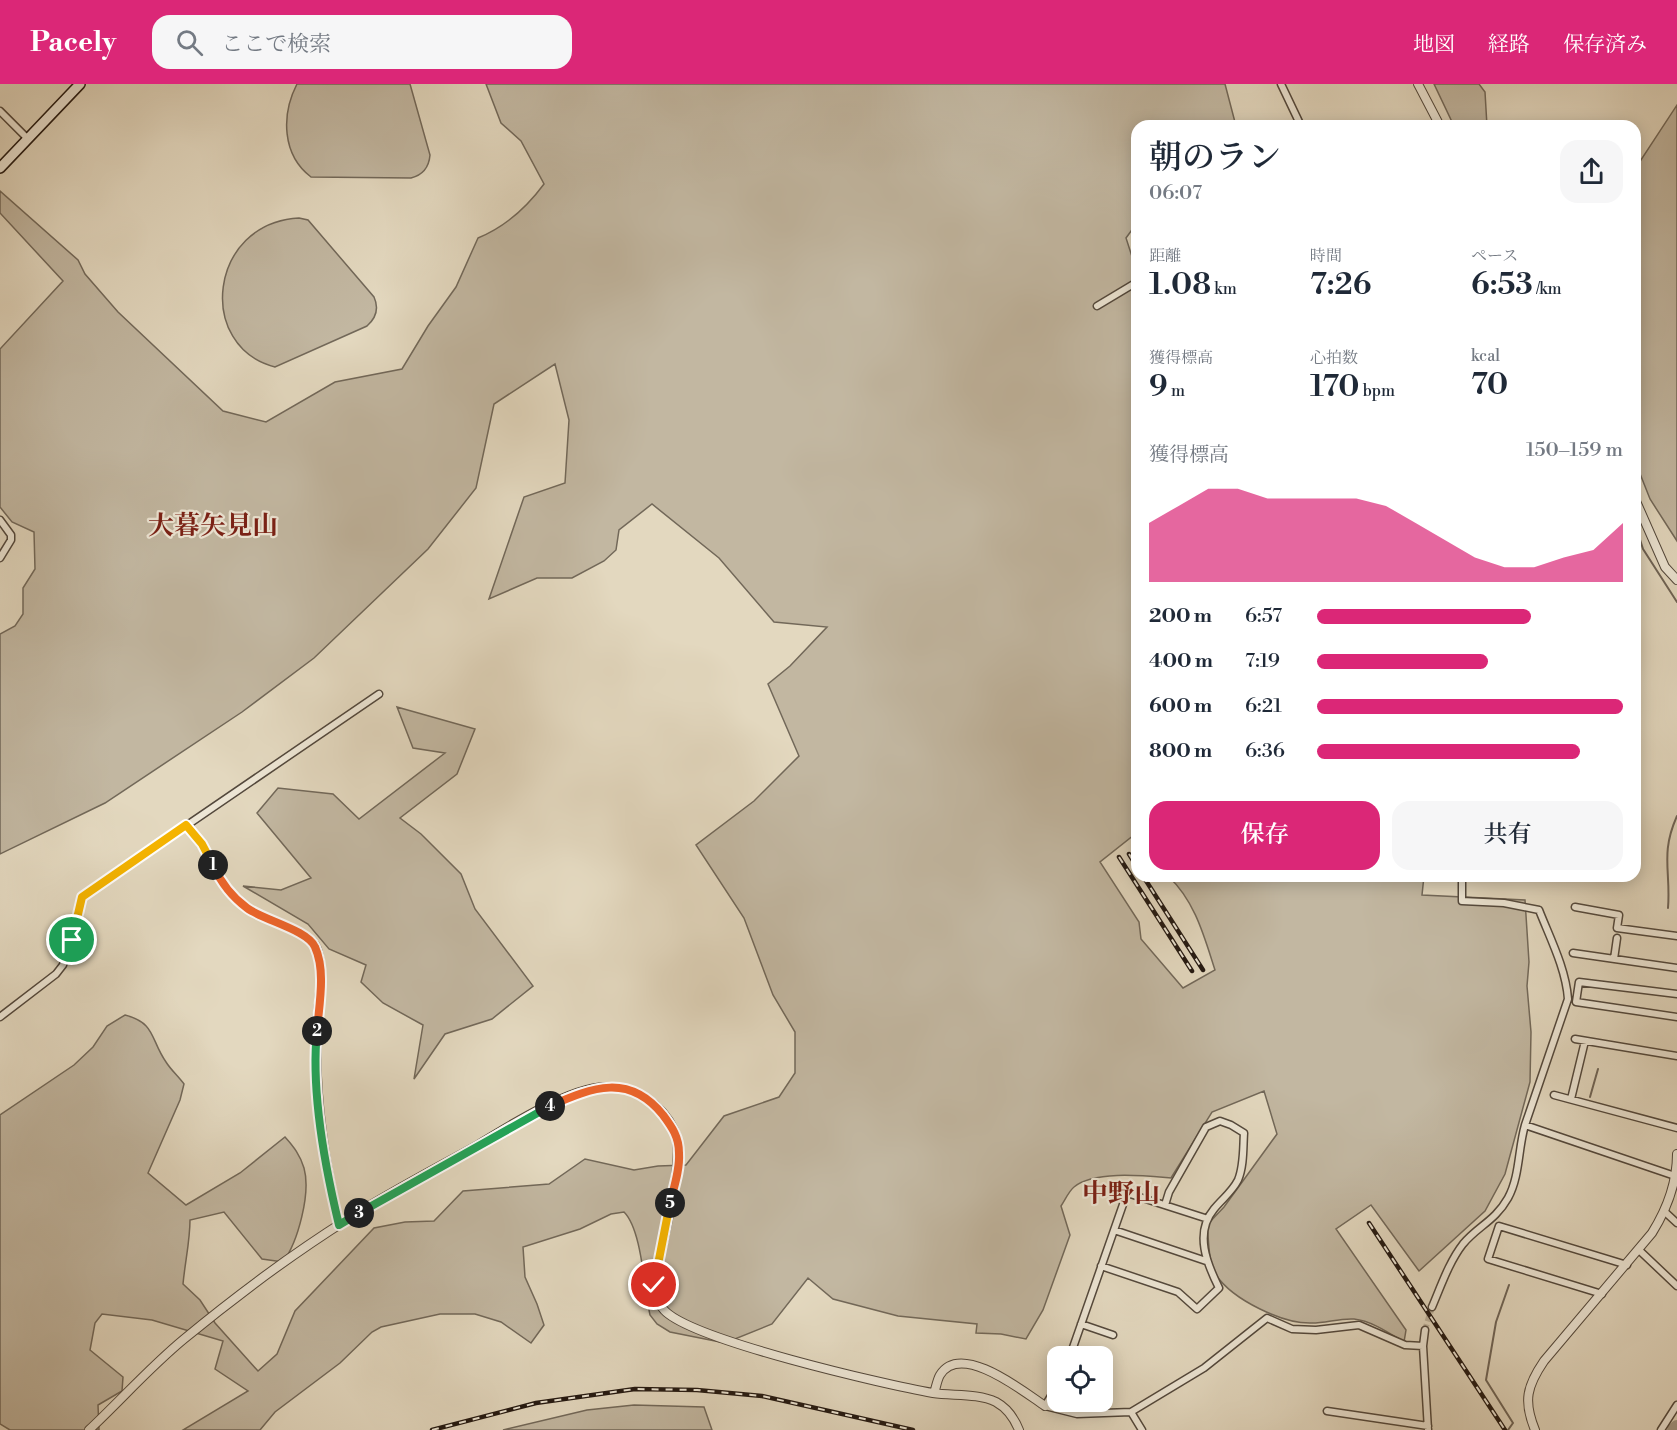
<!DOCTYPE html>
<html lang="ja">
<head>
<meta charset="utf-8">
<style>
  body { margin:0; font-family:"Libre Bodoni","Noto Serif JP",serif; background:#f6f6f7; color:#1f2937; height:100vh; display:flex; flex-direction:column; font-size:22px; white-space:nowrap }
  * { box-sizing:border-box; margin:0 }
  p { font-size:20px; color:#747a83 }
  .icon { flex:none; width:33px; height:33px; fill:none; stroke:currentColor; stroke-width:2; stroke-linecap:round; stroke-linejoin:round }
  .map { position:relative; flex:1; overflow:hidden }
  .drawer { position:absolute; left:1131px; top:36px; width:510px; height:762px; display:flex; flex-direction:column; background:#fff; border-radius:18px; box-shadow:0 3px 15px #0003 }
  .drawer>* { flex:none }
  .controls { position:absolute; left:1047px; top:1262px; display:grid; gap:12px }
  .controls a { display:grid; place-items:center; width:66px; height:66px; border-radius:12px; background:#fff; box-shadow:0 3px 15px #0003; font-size:30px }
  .pin { position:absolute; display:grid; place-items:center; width:51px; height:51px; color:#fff; margin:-26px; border:3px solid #fff; border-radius:50%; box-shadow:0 2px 6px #0007 }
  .km { position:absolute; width:30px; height:30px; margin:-15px; border-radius:50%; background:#222; color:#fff; font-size:16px; line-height:30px; text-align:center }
  .round { display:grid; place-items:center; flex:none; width:63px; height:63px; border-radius:18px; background:#f6f6f7 }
  .overview { display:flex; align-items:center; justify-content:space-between; height:102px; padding:0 18px }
  h1 { font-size:33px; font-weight:600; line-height:45px }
  .figures { display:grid; grid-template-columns:repeat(3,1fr); gap:9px; height:102px; padding:6px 18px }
  .figures div { display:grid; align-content:center }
  .figures b { font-size:30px; font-weight:600 }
  .figures small { font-size:16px; font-weight:400 }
  .figures p { font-size:16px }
  .chart { height:168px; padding:12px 18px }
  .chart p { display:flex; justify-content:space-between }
  .chart svg { width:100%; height:108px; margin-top:6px; fill:#db2777; opacity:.7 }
  .button { display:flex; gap:12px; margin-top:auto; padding:12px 18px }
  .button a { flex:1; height:69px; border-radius:18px; background:#db2777; color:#fff; font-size:24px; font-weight:600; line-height:69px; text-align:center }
  .button a+a { background:#f6f6f7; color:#1f2937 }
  ul { padding:0 18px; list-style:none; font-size:20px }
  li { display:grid; grid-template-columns:96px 72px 1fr; align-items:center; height:45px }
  li i { height:15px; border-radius:8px; background:#db2777 }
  header { display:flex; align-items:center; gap:36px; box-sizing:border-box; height:84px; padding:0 30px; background:#db2777; color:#fff }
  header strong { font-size:28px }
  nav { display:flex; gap:33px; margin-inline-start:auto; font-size:21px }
  .search { width:420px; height:54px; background:#f6f6f7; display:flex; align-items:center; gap:15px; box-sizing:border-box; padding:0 21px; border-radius:18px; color:#747a83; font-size:22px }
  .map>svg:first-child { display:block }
</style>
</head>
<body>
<header>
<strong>Pacely</strong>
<div class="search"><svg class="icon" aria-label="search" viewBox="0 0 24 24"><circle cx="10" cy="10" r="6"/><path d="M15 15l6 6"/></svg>ここで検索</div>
<nav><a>地図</a><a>経路</a><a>保存済み</a></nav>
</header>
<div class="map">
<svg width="1677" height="1346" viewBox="0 0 1677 1346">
  <rect width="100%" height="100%" fill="#e3d8bf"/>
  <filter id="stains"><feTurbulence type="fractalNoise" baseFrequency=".00333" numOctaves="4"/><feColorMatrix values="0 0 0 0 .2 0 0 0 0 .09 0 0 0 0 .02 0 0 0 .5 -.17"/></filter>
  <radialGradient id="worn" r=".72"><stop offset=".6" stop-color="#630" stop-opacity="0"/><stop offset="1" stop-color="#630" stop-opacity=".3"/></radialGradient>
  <path fill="#c2b7a1" stroke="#726859" stroke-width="1.5" d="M297,0H410L430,71C429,83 423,91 411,94L311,93C282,71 281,31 297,0Z
    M486,0H1225L1236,42H1137V139L1126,154L1137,188V754L1134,751L1100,778L1139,838L1141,855L1183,904L1215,886C1204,852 1195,817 1168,792H1424L1422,811L1525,816L1529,878L1527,902L1531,948L1530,998L1505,1090L1485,1127L1419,1187L1371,1121L1336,1145L1406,1246L1404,1258C1389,1249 1372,1237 1354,1235C1340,1234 1326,1239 1312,1239C1283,1240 1233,1216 1216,1191C1208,1179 1209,1155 1207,1141L1224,1123L1277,1050L1264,1007L1212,1028L1171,1094C1147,1092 1094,1086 1074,1103C1069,1107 1065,1116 1061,1122L1070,1151L1043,1226L1026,1255L1001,1250L976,1249L977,1240L898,1232L833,1215L808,1194L772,1240L725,1259L670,1248L657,1240L650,1231C644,1204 642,1146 624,1128L611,1130L580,1145L523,1163L525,1193L537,1220L544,1241L531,1259L501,1238L475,1230H440L381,1243L372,1248L340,1279L275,1328L260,1346H183L248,1307L215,1285L223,1257L152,1236L102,1230L95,1239L90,1266L123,1293L122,1307L98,1321L99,1346H10L0,1340V1031L74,981L93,963L107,942L125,931C156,939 150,955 166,978C171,986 178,992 184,1000L180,1016L148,1089L186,1121L240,1089L285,1053C294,1063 300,1071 304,1084C311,1109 298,1158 283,1178L262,1175L224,1128L190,1136C190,1157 185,1178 183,1200L200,1216L215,1239L258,1287L277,1270L295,1227L374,1144L405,1138L434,1137L463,1107L549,1100L585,1075L634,1086L658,1082L686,1081L724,1032L779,1013L795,989V948L773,911L744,834L696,761L754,717L799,672L768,600L790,582L827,543L774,538L719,474L652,420L619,446L616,466L604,477L572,494H537L489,515L524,413L565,399L569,336L555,280L494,320L476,404L428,465L314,574L242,628L105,719L0,770V550L15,542L23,530V504L35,485L34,448L12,438L0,423V265L63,197L0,129V107L78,176L85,190L118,228L223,327L266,338L335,298L402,285L428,242L456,203L478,154C505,143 527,123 544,100L521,57L501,39Z
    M1434,0H1479L1485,8L1487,42H1454Z
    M1677,21V457L1650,415L1635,377V85Z
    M299,134L308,136L374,213C379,224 376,234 367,242L275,283C196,263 208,139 299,134Z
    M397,623L475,645L457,690L400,734L421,750L461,790L475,825L533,902L492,935L445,950L414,995L423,941L383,919L361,898L366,881L329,865L308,840L243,802L281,806L311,794L257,729L278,704L333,710L359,735L445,669L413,664Z
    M634,1321L704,1323L712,1346H503L587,1326Z"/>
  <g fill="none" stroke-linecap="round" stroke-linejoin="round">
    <path stroke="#6f6456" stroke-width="2" d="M1635,440L1643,465L1677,518
      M1668,824C1671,787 1660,770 1677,732
      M1590,1013L1598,985
      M1508,1346L1513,1339L1486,1296L1496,1238L1509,1201"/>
    <path stroke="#a29784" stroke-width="14" d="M1674,1346L1677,1343"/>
    <path stroke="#bdb29c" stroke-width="6" stroke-dasharray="6 3" stroke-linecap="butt" d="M1425,1246L1432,1223"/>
    <g stroke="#53483c" stroke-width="9">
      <path id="minor" d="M1281,0L1301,42
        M0,27L28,55
        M1097,222L1137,198
        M0,436L11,451V456L0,474
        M1575,823L1619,831L1617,844L1677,852
        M1573,869L1677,884
        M1614,875L1617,854
        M1677,910L1579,898L1576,918L1677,933
        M0,933L56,890L63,881L82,813L379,610
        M1575,955L1677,972
        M1554,1011L1677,1044
        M1571,1015L1585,957
        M1525,1041L1675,1092
        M1665,1128L1677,1139
        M1114,1146L1206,1177
        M1639,1166L1677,1202
        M1101,1182L1178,1208L1197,1225L1219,1204C1207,1180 1194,1149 1214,1125C1222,1115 1232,1108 1238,1096C1244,1082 1243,1064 1244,1049L1231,1041L1220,1037L1206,1043L1169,1108L1165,1121
        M1602,1210L1488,1175L1499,1142L1627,1181
        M1432,1223C1441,1202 1449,1178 1463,1160C1478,1142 1495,1137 1508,1114C1520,1092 1518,1065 1525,1041L1568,915C1566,885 1550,854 1539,826L1504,819L1462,817V798
        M1081,1240L1113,1251
        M1423,1262L1425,1246
        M1070,1272L1127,1109L1208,1135
        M1058,1300L1045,1322L1077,1330L1131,1328L1204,1284L1267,1234L1292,1245L1316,1246L1359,1241L1405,1261L1423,1262L1428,1346
        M1327,1327L1428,1342
        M1131,1328L1142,1346
        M1661,1346L1677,1321"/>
    </g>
    <g stroke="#53483c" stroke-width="10">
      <path id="tertiary" d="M1418,0L1440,42
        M1635,415L1665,483L1677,496
        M186,741C192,748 198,755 203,762C219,788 221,805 247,824C263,836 305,846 315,861C324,875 320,912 318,929C312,999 323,1072 339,1141
        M934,1309C936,1304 937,1296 940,1291C961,1257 1024,1308 1045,1322
        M89,1346C121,1316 150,1283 184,1255C236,1212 291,1171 348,1135C390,1108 435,1085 478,1061C509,1042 569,1004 605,1003C634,1002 661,1019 674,1046C688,1073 659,1166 654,1201C655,1210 657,1219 664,1226C691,1256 887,1301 933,1309C953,1312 978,1309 996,1318C1007,1324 1015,1336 1019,1346
        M1535,1346C1523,1317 1527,1302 1544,1277L1652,1149C1667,1125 1677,1099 1677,1070"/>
    </g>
    <g stroke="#231811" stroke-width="12">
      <path id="secondary" d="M0,84L80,0"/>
    </g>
    <use href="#minor" stroke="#ede6d5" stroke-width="6"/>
    <use href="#tertiary" stroke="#ede6d5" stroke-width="8"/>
    <use href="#secondary" stroke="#ede6d5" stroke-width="9"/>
    <g stroke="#231811" stroke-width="4.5">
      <path id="rail" d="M1129,770L1137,783
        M1119,773L1192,887
        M1143,792L1203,886
        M1369,1139L1505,1346
        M432,1346L536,1319L635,1305L697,1306L762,1312L913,1346"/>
    </g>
    <use href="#rail" stroke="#ede6d5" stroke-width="2" stroke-dasharray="7" stroke-linecap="butt"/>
  </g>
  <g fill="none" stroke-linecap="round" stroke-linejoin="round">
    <g stroke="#fff" stroke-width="12">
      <path id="split-1" d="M72,856L82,813L186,741L202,760L213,781"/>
    </g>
    <g stroke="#fff" stroke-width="12">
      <path id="split-2" d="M213,781C221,799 232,813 247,824C263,836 308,846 315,863C326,887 319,921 317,947"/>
    </g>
    <g stroke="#fff" stroke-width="12">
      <path id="split-3" d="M317,947C311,1005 325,1083 339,1141L359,1129"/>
    </g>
    <g stroke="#fff" stroke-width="12">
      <path id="split-4" d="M359,1129L550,1022"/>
    </g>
    <g stroke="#fff" stroke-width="12">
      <path id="split-5" d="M550,1022C593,1003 629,989 663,1031C672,1043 679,1053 679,1069C680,1086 674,1103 670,1119"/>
    </g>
    <g stroke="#fff" stroke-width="12">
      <path id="split-6" d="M654,1201L670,1119"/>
    </g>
    <use href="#split-1" stroke="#f5b400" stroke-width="8"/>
    <use href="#split-2" stroke="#f0652b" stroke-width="8"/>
    <use href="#split-3" stroke="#22a559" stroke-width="8"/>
    <use href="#split-4" stroke="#22a559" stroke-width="8"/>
    <use href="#split-5" stroke="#f0652b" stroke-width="8"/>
    <use href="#split-6" stroke="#f5b400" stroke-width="8"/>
  </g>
  <g text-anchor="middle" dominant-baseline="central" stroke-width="4.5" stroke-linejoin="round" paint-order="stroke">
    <g font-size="26" font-weight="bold" fill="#7a1f14" stroke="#ede6d5">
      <text x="213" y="442">大暮矢見山</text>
      <text x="1121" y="1110">中野山</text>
    </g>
  </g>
  <rect width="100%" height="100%" filter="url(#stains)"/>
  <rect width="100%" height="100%" fill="url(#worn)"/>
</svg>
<div class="controls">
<a><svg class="icon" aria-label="locate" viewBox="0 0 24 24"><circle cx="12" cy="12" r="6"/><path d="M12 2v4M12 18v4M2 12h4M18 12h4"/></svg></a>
</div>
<div class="pin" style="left:72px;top:856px;background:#1e9e55"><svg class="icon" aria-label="arrive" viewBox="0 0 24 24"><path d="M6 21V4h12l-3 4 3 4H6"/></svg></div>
<div class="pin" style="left:654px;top:1201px;background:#d93025"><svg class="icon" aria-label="check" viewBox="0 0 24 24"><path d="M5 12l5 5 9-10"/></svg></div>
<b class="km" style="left:213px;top:781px">1</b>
<b class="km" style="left:317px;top:947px">2</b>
<b class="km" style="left:359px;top:1129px">3</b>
<b class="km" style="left:550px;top:1022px">4</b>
<b class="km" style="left:670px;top:1119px">5</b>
<section class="drawer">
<div class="overview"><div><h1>朝のラン</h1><p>06:07</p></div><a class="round"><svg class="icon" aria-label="share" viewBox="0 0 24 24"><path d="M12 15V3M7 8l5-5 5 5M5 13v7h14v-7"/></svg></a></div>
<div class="figures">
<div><p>距離</p><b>1.08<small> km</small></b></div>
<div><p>時間</p><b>7:26</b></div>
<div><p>ペース</p><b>6:53<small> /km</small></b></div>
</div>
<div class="figures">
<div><p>獲得標高</p><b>9<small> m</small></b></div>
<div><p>心拍数</p><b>170<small> bpm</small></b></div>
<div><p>kcal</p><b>70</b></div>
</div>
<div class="chart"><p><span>獲得標高</span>150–159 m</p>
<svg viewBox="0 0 160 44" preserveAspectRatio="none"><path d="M0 44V20L10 13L20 6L30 6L40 10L50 10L60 10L70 10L80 13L90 20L100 27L110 34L120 38L130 38L140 34L150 31L160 20V44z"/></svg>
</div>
<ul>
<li><b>200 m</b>6:57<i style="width:70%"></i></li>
<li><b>400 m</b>7:19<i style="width:56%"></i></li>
<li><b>600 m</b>6:21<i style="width:100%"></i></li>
<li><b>800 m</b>6:36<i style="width:86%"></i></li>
</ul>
<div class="button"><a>保存</a><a>共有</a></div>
</section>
</div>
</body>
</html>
